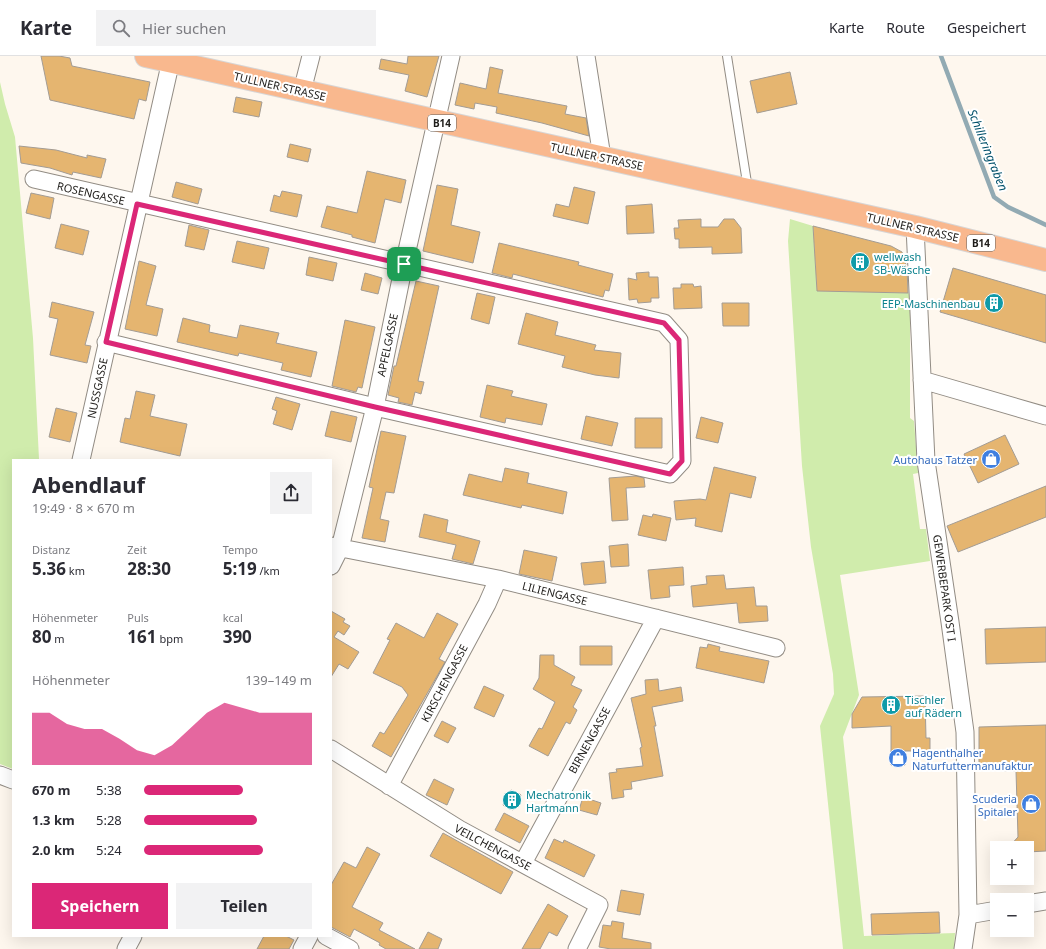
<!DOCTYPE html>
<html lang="de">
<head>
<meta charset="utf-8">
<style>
  body { margin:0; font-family:"Noto Sans",sans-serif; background:#f2f2f3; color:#2b2b33; height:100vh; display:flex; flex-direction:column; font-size:15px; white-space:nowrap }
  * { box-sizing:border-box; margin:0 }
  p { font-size:13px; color:#7c7c81 }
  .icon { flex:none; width:22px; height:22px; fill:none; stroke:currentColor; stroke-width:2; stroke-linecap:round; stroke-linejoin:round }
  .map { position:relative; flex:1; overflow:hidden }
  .panel { position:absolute; left:12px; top:403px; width:320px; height:478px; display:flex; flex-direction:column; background:#fff; border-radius:0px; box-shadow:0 4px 16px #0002 }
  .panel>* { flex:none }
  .fabs { position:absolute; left:990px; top:785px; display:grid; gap:8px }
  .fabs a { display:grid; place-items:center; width:44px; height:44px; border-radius:0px; background:#fff; box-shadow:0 4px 16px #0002; font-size:20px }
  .pin { position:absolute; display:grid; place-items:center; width:34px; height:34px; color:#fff; margin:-17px; border-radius:8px; box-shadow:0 2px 6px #0006 }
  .round { display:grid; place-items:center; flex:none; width:42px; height:42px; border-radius:0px; background:#f2f2f3 }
  .summary { display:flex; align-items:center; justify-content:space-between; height:68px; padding:0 20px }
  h1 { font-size:22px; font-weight:700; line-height:30px }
  .metrics { display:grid; grid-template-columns:repeat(3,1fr); gap:6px; height:68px; padding:4px 20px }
  .metrics div { display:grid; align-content:center }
  .metrics b { font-size:17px; font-weight:700 }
  .metrics small { font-size:11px; font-weight:400 }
  .metrics p { font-size:11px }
  .chart { height:112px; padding:8px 20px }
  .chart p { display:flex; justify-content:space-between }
  .chart svg { width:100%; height:72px; margin-top:4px; fill:#db2777; opacity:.7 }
  .button { display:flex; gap:8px; margin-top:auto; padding:8px 20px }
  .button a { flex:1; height:46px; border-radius:0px; background:#db2777; color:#fff; font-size:16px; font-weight:700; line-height:46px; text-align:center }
  .button a+a { background:#f2f2f3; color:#2b2b33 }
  ul { padding:0 20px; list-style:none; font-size:13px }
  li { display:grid; grid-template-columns:64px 48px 1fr; align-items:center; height:30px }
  li i { height:10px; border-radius:5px; background:#db2777 }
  header { display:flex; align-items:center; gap:24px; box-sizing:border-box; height:56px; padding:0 20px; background:#fff; border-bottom:1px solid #e1e1e2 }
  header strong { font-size:19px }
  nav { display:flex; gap:22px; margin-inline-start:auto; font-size:14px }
  .search { width:280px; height:36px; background:#f2f2f3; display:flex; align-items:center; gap:10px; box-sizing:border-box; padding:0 14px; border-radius:0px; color:#7c7c81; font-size:15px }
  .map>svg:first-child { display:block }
</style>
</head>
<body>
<header>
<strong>Karte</strong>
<div class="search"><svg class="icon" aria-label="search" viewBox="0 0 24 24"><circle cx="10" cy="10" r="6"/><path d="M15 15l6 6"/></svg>Hier suchen</div>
<nav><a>Karte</a><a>Route</a><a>Gespeichert</a></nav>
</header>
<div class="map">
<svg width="1046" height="893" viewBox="0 0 1046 893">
  <rect width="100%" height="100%" fill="#fef7ee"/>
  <path fill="#d0ecac" d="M0,26L5,48L15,81L33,282L39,403L13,404V713L0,708Z
    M790,163L813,170L817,235L910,237V362L914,365L918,417L913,418L920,473H926L930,505L840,519L859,639L843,681L864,880L955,877L954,893H843L820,670L834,638L833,618L811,491L802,410L788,185Z"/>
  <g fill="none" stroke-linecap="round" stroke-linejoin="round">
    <path stroke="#92aab3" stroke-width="4.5" d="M941,0L994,141L1008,151L1046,169"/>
  </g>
  <path fill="#e5b570" stroke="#a39c94" d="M41,0H59L70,2L72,10L150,26L146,45L139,43L134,63L50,44Z
    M408,0H439L427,41L405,35L409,19L379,13L381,3L407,8Z
    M490,11L503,14L498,37L567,50L565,58L586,62L589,80L542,67L496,57L497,51L475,47L474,53L455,49L460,27L486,33Z
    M790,16L797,48L757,57L750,25Z
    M236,41L262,46L259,61L233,56Z
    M290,88L311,93L308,106L287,101Z
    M19,90L56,94L87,102V99L106,103L101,122L73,116L72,119L50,112L21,107Z
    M367,115L406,124L401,147L385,143L375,187L352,181V179L321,171L327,150L357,157Z
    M176,126L202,133L198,148L172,141Z
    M437,129L458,133L451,169L480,176L473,207L423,195Z
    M574,131L595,136L588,168L553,160L556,148L569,151Z
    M282,135L302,139L297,161L270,155L274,139L280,141Z
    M31,137L54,142L50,163L26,157Z
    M652,148L654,177L627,178L626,150Z
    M701,163V171H718L724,163H734L741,172L742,197L712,198V191L679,192V183H675L674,172H679L678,164Z
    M61,168L89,175L83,199L55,192Z
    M189,169L209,174L204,194L185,190Z
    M813,170L891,190L902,196L907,212L908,237L817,235Z
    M237,185L269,192L264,213L232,206Z
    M499,187L579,206L578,209L613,218L609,235L605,234L603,241L513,218L512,222L492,217Z
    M309,201L337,207L333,225L306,219Z
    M139,205L156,210L146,249L163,253L157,280L125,273Z
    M953,212L1046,239V287L940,256Z
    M649,216V221H658L659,242H651V246L638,247L637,243L629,244L628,222L637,224L636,217Z
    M365,217L382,222L378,238L361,234Z
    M416,225L439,230L418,325L424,326L421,338L415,336L412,349L398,346L399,342L388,339L394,310H396Z
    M681,228H693L694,231L701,230L702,252L674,253L673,232H681Z
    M477,237L495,241L489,268L471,263Z
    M52,246L94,256L85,289L91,290L87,307L50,299L58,263L49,261Z
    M722,247H749V270H723Z
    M526,257L558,266L555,279L596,289L594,294L621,297L619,322L595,319L562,311L565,300L518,288Z
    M183,262L210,269L209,276L237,282L240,269L279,277L276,287L317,296L311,321L281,314L283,307L239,297L238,300L177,286Z
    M345,264L375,271L362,332L358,331L356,336L332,330Z
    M487,329L513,335L511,340L547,348L542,369L506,362L505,367L480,361Z
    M136,335L155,339L150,360L187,368L180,400L120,386L125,362L130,363Z
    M276,341L300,348L292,374L273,368L277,355L272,353Z
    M56,352L77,357L70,386L49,381Z
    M331,355L357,361L351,386L325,380Z
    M586,360L618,367L612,390L581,383Z
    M701,361L723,367L718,387L696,382Z
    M635,362H662V392H635Z
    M381,375L406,380L394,437L386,436L380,463L389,465L385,486L362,482L373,432L369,431Z
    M1005,379L1019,408L978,427L964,398Z
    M714,411L756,421L751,442L730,437L722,476L695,470L696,462L676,464L674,445L700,443L706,444Z
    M505,412L529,417L527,427L567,436L563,458L522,449L521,452L463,439L469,418L502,426Z
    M636,420L644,422L645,431L626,432L628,464L612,465L609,422Z
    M1046,430V461L958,496L947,470Z
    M424,458L448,464L446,476L480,485L473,508L452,503L456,489L419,481Z
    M653,458L671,462L666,485L638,479L643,459L652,461Z
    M628,488L629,510L611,511L609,490Z
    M524,494L557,501L552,525L519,518Z
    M604,505L606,527L584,529L581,507Z
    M683,511L684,529L669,530L670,541L651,543L648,514Z
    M724,519L726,533L754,531L756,550H767L768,565L739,567L737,547L693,551L691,530L707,528L706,520Z
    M331,555L345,563L343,566L350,570L344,579L338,575L334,581L359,596L348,613L339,608L331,621Z
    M437,557L458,568L439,603L445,606L391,701L372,690L380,676L384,678L408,639L402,631L373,617L390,584L387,583L396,567L424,582Z
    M1046,571V606L986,608L985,573Z
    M708,588L720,591L719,595L769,605L764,627L696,612L700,591L707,592Z
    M580,590H612V609H580Z
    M540,599H554V609L575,621L571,629L582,634L573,651L577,654L570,668L566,666L548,700L529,690L539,672L542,673L555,646L533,633L539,622Z
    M658,623L659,635L681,631L683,645L652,651L656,670H654L663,720L631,726L632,733L623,734L624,741L612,743L609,717L617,716L616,713L643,710L640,692L642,691L631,642L646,638L645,624Z
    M484,630L504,639L494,661L474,652Z
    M925,640L926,682H930V695H904L905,709H891V670L852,672V658L862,641Z
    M442,665L456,672L448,687L434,680Z
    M1046,669V795L1027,796V792H1008L1018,781L1016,715L979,714V671Z
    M434,723L454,733L447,749L426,739Z
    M511,734L521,739L513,754L503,749Z
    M583,741L601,747L597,759L579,754Z
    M504,757L529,770L520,787L495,774Z
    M443,777L513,816L501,838L430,800Z
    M554,783L563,787L564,784L595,799L584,821L545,802Z
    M367,791L380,798L352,851L383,867L379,874L415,893H386L379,889L380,887L354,873L350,881L331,871V829L344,806L356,812Z
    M621,834L644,838L640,859L617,855Z
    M548,848L568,860L557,880L549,876L540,893H522Z
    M939,856L940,877L872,879L871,858Z
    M612,865L624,867L622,882L651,887V893H611L599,891L603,869L611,870Z
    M428,876L442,883L438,893H419Z
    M264,880H286L294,884L289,893H257Z"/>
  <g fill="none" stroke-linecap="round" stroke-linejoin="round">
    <g stroke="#928c84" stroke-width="10">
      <path id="service" d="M727,0L748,133"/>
    </g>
    <g stroke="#928c84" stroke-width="19">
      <path id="minor" d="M586,0L602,101
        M302,35L311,0
        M34,123L664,267L679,284L682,405L670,418L375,351L106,286
        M915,171L926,405L950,566L965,676L968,859L963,893
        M922,324L1046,360
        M81,404L172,0
        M331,490L498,523L776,592
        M331,510L340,492L375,351L404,208L451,0
        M331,693L459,773L599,849L577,893
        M0,719L13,724
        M389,730L487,548L498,523
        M523,807L656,562
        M1027,848L1046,845
        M968,859L997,854
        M326,880L350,893
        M126,893L133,880
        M302,893L309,880"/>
    </g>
    <g stroke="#d7d6d6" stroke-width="24">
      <path id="primary" d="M146,0L915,171L1046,204"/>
    </g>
    <use href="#service" stroke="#fff" stroke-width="8"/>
    <use href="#minor" stroke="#fff" stroke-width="17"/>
    <use href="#primary" stroke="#f9b88e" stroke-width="22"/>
  </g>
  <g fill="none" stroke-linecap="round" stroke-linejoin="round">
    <g stroke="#fff" stroke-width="8">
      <path id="route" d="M137,148L664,267L679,284L682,405L670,418L375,351L106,286Z"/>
    </g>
    <use href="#route" stroke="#db2777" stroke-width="5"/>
  </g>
  <defs>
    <g id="building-disc" transform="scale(1)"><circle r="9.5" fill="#0f9aa8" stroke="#fff"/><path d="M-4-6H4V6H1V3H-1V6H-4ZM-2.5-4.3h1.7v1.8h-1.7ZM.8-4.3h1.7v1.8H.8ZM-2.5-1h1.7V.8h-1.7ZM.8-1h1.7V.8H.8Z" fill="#fff"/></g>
    <g id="shop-disc" transform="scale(1)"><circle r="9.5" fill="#3f7fe0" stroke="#fff"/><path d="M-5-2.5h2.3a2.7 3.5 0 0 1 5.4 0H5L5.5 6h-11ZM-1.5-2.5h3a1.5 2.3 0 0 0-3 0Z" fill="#fff"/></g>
  </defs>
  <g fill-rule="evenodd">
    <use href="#building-disc" x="860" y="206"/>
    <use href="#building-disc" x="994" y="247"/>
    <use href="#shop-disc" x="991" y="403"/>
    <use href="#building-disc" x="891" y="649"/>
    <use href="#shop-disc" x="898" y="702"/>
    <use href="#building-disc" x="512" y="744"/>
    <use href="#shop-disc" x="1031" y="748"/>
  </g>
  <g text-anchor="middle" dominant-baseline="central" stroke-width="4" stroke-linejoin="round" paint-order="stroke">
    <g fill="#fff" stroke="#62615f" stroke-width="1">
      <rect x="428" y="59" width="28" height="16" rx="3"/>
      <rect x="967" y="179" width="28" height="16" rx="3"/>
    </g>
    <g font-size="10" font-weight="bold" fill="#1f1d1a">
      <text x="442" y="67">B14</text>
      <text x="981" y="187">B14</text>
    </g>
    <g font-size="11" fill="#1f1d1a" stroke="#fff">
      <text transform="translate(280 30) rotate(13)">TULLNER STRASSE</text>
      <text transform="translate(597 100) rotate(12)">TULLNER STRASSE</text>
      <text transform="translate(91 137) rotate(13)">ROSENGASSE</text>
      <text transform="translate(913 171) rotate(13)">TULLNER STRASSE</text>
      <text transform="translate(387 289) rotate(-78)">APFELGASSE</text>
      <text transform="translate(97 332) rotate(-78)">NUSSGASSE</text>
      <text transform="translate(945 532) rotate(82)">GEWERBEPARK OST I</text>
      <text transform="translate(555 537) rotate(14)">LILIENGASSE</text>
      <text transform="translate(444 627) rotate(-62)">KIRSCHENGASSE</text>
      <text transform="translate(589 684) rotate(-61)">BIRNENGASSE</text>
      <text transform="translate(493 791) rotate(28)">VEILCHENGASSE</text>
    </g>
    <g font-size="11" fill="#0d838f" stroke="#fff" text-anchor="start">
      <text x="874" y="200">wellwash<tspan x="874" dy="13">SB-Wäsche</tspan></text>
      <text x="980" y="247" text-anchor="end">EEP-Maschinenbau</text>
      <text x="905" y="643">Tischler<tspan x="905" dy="13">auf Rädern</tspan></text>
      <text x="526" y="738">Mechatronik<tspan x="526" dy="13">Hartmann</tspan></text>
    </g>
    <g font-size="11" fill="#366cbe" stroke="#fff" text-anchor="end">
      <text x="977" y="403">Autohaus Tatzer</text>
      <text x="912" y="696" text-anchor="start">Hagenthalher<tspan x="912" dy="13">Naturfuttermanufaktur</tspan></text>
      <text x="1017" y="742">Scuderia<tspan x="1017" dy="13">Spitaler</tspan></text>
    </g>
    <g font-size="12" font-style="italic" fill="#00506a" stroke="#fff">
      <text transform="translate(988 94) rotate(68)">Schilleringraben</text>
    </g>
  </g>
</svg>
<div class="fabs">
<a>+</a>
<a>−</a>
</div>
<div class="pin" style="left:404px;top:208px;background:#1e9e55"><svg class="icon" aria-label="arrive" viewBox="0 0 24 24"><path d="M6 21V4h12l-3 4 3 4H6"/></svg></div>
<section class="panel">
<div class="summary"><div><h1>Abendlauf</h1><p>19:49 · 8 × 670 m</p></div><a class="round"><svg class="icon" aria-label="share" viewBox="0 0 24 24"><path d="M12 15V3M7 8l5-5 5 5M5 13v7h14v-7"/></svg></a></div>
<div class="metrics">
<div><p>Distanz</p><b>5.36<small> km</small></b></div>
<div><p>Zeit</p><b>28:30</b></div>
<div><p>Tempo</p><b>5:19<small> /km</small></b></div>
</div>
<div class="metrics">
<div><p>Höhenmeter</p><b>80<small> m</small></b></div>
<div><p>Puls</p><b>161<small> bpm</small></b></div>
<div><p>kcal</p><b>390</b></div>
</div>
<div class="chart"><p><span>Höhenmeter</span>139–149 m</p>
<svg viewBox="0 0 160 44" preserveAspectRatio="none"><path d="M0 44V12L10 12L20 19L30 22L40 22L50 28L60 35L70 38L80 32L90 22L100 12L110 6L120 9L130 12L140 12L150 12L160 12V44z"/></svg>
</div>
<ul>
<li><b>670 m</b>5:38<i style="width:59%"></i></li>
<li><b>1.3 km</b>5:28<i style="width:67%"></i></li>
<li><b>2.0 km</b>5:24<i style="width:71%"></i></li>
</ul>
<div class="button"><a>Speichern</a><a>Teilen</a></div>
</section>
</div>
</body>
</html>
